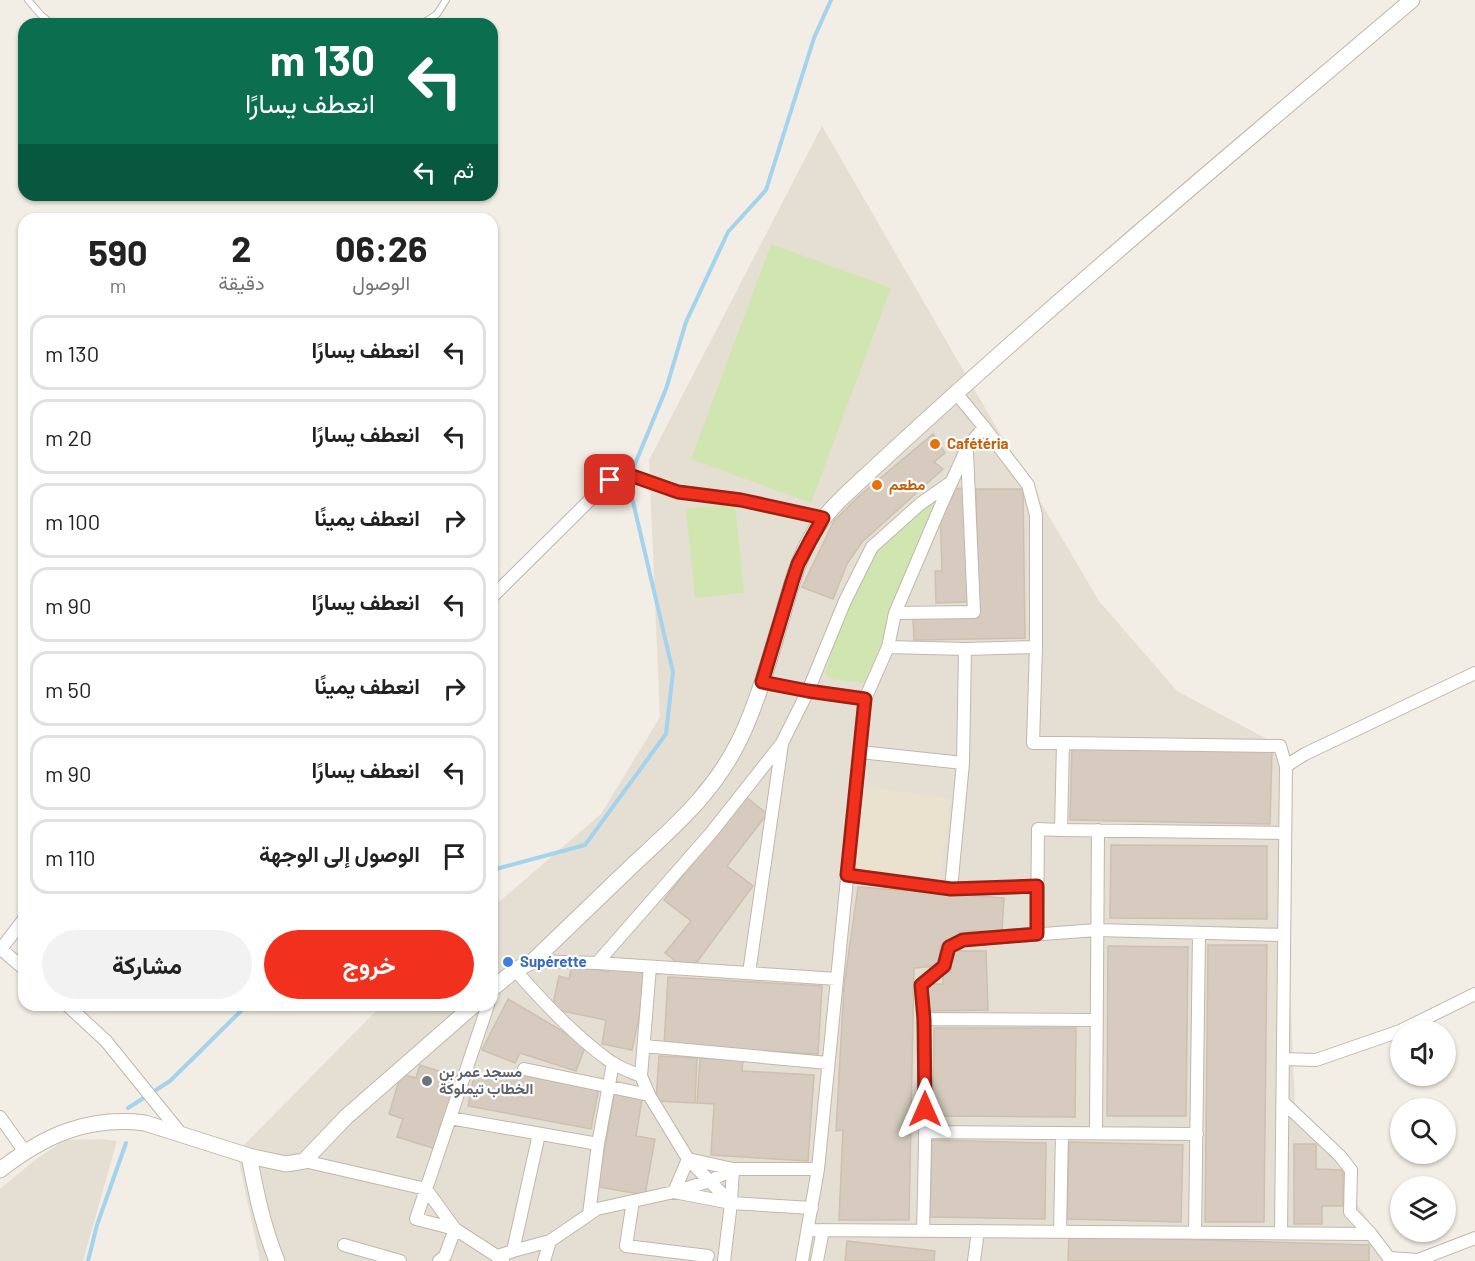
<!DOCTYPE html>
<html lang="ar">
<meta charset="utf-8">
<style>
body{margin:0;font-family:Barlow,Vazirmatn,sans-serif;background:#f2f2f2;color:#222;direction:rtl;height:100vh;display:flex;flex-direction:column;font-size:22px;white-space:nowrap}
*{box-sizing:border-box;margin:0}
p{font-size:20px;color:#767676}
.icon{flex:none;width:33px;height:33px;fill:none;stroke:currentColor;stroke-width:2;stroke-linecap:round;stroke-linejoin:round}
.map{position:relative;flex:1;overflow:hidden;direction:ltr}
.panel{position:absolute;left:18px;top:213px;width:480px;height:798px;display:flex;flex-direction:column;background:#fff;border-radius:18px;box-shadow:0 2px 4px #0004;direction:rtl}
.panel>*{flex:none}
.banner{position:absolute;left:18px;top:18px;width:480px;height:183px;border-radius:18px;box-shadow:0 2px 4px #0004;direction:rtl;background:#0b6e4f;color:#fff;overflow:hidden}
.tools{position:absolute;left:1390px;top:1020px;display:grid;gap:12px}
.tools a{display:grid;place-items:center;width:66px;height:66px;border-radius:50%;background:#fff;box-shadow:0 2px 4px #0004;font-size:30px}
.pin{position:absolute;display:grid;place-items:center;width:51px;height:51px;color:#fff;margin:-26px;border-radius:12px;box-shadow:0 3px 9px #0006}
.me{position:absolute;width:66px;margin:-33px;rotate:0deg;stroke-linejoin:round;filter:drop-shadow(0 0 4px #0008)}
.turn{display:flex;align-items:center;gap:21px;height:126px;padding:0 24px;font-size:27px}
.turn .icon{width:78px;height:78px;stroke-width:2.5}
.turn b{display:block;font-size:42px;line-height:51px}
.then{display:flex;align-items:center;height:57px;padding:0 24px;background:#0003;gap:12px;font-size:22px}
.eta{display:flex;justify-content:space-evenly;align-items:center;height:102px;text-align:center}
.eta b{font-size:36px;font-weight:700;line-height:42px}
.primary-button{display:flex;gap:12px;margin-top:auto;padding:12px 24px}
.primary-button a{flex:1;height:69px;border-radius:36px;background:#f1311d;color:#fff;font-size:24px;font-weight:700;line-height:69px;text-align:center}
.primary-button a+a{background:#f2f2f2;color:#222}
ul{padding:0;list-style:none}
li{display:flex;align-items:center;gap:18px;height:75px;margin:0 12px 9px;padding:0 12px;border:3px solid #e0e0e0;border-radius:18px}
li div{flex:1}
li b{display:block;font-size:22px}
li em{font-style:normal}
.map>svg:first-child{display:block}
.residential{fill:#e5dfd3}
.education{fill:#eae1cf}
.green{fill:#d0e5af}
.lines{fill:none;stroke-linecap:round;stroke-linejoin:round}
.stream{stroke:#a3d3ed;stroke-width:4}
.building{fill:#d6cbbe;stroke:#cdc0ae;stroke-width:1.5}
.service-casing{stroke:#c0b7ab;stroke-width:8}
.minor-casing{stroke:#c0b7ab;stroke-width:14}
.tertiary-casing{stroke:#c0b7ab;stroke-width:17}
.service{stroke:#fff;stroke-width:6}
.minor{stroke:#fff;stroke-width:12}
.tertiary{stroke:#fff;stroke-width:15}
.route-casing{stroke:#9d2013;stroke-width:15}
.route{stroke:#f1311d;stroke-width:10}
.food-dot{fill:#e8710a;stroke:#fff;stroke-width:2}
.shop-dot{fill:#3f7fe0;stroke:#fff;stroke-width:2}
.worship-dot{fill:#6b7280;stroke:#fff;stroke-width:2}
.labels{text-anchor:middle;stroke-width:4.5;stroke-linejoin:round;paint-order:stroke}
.food-label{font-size:15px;font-weight:bold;fill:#c56008;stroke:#fff;text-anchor:start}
.shop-label{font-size:15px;font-weight:bold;fill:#366cbe;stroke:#fff;text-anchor:start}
.worship-label{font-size:15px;font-weight:bold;fill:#5b616d;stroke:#fff;text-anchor:start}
</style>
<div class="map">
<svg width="1475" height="1261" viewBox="0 0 1475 1261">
<rect width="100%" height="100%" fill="#f2ede5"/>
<path class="residential" d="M822 126 981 401 1099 601 1177 691 1280 746 1295 1106 1342 1149 1358 1170 1356 1203 1398 1261H260L237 1152 382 1005H492V908L601 814 660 717 649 460Z
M102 1139 117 1141 83 1261H0V1189L35 1160 65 1140Z"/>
<path class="education" d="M863 787 951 799 939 882 851 869Z"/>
<path class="green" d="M771 244 891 288 811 503 691 459Z
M928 503H931L933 506 895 601 870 678 865 683 831 679 825 674 838 632 872 551Z
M735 504 744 593 695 598 686 509Z"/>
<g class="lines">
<path class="stream" d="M492 870 585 845 666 734 673 672 630 489 635 464 666 389 686 322 728 232 766 190 814 38 831 0
M128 1108 170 1081 247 1005
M88 1261 97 1225 126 1143"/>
</g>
<path class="building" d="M933 434 945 453 934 462 943 469 862 542 847 564 833 599 802 587 834 521 859 496Z
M966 488 969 602 936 603 935 571H942L940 509 950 489Z
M976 489H1023L1025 638 914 640 913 619 979 617Z
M1072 746 1272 750 1270 824 1070 820Z
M745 796 767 814 727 866 753 886 697 962 679 964 665 953 691 921 664 900Z
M1111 845 1267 846V919L1110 918Z
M858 887 1004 898 1002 931H962L940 947 939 966 914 968 909 1220H839L843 1130 836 1131 844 986Z
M1208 945H1267L1264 1222H1205Z
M1108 946 1188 947 1186 1116H1107Z
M951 951H986L988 1010 927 1011V984H943V973L951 972Z
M572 965 608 972 610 966 648 974 632 1050 602 1044 606 1020 552 1009 559 976 569 979Z
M668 977 822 986 818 1054 664 1045Z
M508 999 586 1045 576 1071 520 1053 515 1063 482 1050Z
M934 1028H1076L1075 1117 933 1116Z
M659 1056 697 1058 695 1103 656 1101Z
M700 1058 743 1060 742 1071 814 1075 808 1161 711 1155 714 1104 697 1103Z
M420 1065 458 1077 436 1149 397 1137 403 1119 389 1114 401 1074 416 1078Z
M509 1071 599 1087 591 1129 468 1106 474 1076 506 1082Z
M614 1094 642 1099 636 1136 655 1139 645 1195 598 1187Z
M932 1140 1046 1143 1045 1219 930 1217Z
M1069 1142 1183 1145 1181 1222 1067 1219Z
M1294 1144H1316V1169L1343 1170V1206H1322V1224H1294Z
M1069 1236 1369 1245V1261H1068Z
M847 1241 935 1251 934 1261H845Z"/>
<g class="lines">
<g class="service-casing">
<path id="service" d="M28 0 41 15 52 24
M422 24 437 14 446 0"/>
</g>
<g class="minor-casing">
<path id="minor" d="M984 427 1028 485 1036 515V647
M492 597 610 480 619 475 627 474 679 492 741 500 823 518
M895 613 974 612 967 452
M888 647 965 649 1036 647 1033 743H1063
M762 682 808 691 865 699
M860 752 963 763 951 889
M963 763 965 649
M1286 766 1305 754 1475 673
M1061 830 1285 833
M847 875 951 889 1037 887
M24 919 1 949 24 969
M1037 935 1038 829 1061 830 1063 743 1280 746 1286 766 1281 1233
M533 961 597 963 837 979
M597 963 711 833 782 743 808 691 845 601 872 547 920 504 950 483
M650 967 641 1076 649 1095 688 1159 731 1203 812 1208
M515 970C544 1003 575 1036 611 1062 620 1068 631 1072 641 1076
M749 973 782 744
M67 1005 106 1041 182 1135
M924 1019 1097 1020
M644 1046 828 1063
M1283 1059 1316 1060 1400 1031 1475 994
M524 1069 649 1095
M1283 1102 1340 1156 1351 1170 1350 1212 1371 1234 1389 1258 1418 1260 1475 1238
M0 1117 25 1152
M450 1118 598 1144
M925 1132 1197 1134
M1096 1133 1098 830
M304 1161 426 1189 455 1229 503 1260
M633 1201 626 1246 708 1256
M589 1214 598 1144 613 1063
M808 1230 1371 1234
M923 1231C925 1149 928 1066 921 985L944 966 949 947 963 940 1097 930 1284 935
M1060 1232 1062 1133
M1195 1233 1199 933
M344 1245 400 1261
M513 1251 539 1134
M498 1256 513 1251 550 1241 597 1209 674 1192 710 1181 733 1169H818
M439 1261 445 1256 455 1229 416 1219 488 1005
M544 1261 550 1241
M724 1261 731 1203 733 1169 688 1159 674 1192 731 1203
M802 1261 818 1169 865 699 888 647 895 613 942 503 967 448 984 427 956 393
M817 1261 823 1230
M974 1261 978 1231"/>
</g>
<g class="tertiary-casing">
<path id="tertiary" d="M492 989 515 970 533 961C567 928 601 896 635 863 678 823 714 792 740 739 759 699 770 656 783 614 792 581 802 545 824 518 829 511 836 504 842 498 1026 325 1220 163 1412 0
M249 1156C256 1192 263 1227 277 1261
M0 1170C45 1135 88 1116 145 1123L249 1156 286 1164 304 1161 346 1117 474 1005"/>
</g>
<use href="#service" class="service"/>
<use href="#minor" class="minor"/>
<use href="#tertiary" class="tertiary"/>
</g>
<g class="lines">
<g class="route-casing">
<path id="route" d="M610 480 619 475 627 474 678 492 741 500 823 518 810 541 798 564 792 582 762 682 808 691 865 699 847 875 951 889 1037 886V934L963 940 949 947 944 966 921 985 924 1019 925 1109"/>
</g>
<use href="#route" class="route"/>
</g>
<g class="food-dot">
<circle cx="935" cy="444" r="6"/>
<circle cx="877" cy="485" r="6"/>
</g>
<circle class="shop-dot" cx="508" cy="962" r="6"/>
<circle class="worship-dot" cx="427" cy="1081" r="6"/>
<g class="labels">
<g class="food-label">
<text x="947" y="449">Cafétéria</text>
<text x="889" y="490">مطعم</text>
</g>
<g class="shop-label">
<text x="520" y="967">Supérette</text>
</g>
<g class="worship-label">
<text x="439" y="1077">مسجد عمر بن<tspan x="439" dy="17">الخطاب تيملوكة</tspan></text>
</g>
</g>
</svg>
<div class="tools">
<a><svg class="icon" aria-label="sound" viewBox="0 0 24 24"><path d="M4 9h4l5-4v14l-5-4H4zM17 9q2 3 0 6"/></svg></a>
<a><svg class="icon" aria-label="search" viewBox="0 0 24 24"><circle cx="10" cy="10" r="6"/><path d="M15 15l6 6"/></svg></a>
<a><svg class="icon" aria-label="layers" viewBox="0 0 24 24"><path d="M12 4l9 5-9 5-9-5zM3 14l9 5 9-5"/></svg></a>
</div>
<div class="pin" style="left:610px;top:480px;background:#d93025"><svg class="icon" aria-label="arrive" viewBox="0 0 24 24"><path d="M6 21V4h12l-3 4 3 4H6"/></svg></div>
<svg class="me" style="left:925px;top:1109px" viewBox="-20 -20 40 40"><path d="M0-17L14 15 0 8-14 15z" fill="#f1311d" stroke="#fff" stroke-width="4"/></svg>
<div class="banner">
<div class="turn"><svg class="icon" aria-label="left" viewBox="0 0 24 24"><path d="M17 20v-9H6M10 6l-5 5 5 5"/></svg><div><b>130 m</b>انعطف يسارًا</div></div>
<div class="then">ثم<svg class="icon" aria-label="left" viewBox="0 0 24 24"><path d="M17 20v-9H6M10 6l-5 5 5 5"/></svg></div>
</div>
<section class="panel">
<div class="eta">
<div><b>06:26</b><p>الوصول</p></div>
<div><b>2</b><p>دقيقة</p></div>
<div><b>590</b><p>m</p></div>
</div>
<ul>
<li><svg class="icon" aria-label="left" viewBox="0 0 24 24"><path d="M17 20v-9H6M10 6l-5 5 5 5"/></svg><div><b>انعطف يسارًا</b></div><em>130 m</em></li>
<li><svg class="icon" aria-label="left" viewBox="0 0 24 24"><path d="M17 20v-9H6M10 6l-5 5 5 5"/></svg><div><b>انعطف يسارًا</b></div><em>20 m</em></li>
<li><svg class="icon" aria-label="right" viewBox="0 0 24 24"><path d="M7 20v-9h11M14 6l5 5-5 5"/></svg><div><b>انعطف يمينًا</b></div><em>100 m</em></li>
<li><svg class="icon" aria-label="left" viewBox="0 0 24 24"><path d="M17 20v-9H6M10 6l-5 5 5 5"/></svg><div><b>انعطف يسارًا</b></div><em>90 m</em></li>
<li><svg class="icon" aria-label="right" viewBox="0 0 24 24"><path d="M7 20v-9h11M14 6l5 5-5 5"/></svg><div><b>انعطف يمينًا</b></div><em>50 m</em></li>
<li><svg class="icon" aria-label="left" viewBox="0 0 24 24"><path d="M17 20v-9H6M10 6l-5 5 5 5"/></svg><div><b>انعطف يسارًا</b></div><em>90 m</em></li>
<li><svg class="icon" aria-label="arrive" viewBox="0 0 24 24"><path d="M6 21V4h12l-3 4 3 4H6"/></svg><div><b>الوصول إلى الوجهة</b></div><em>110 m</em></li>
</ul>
<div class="primary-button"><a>خروج</a><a>مشاركة</a></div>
</section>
</div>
